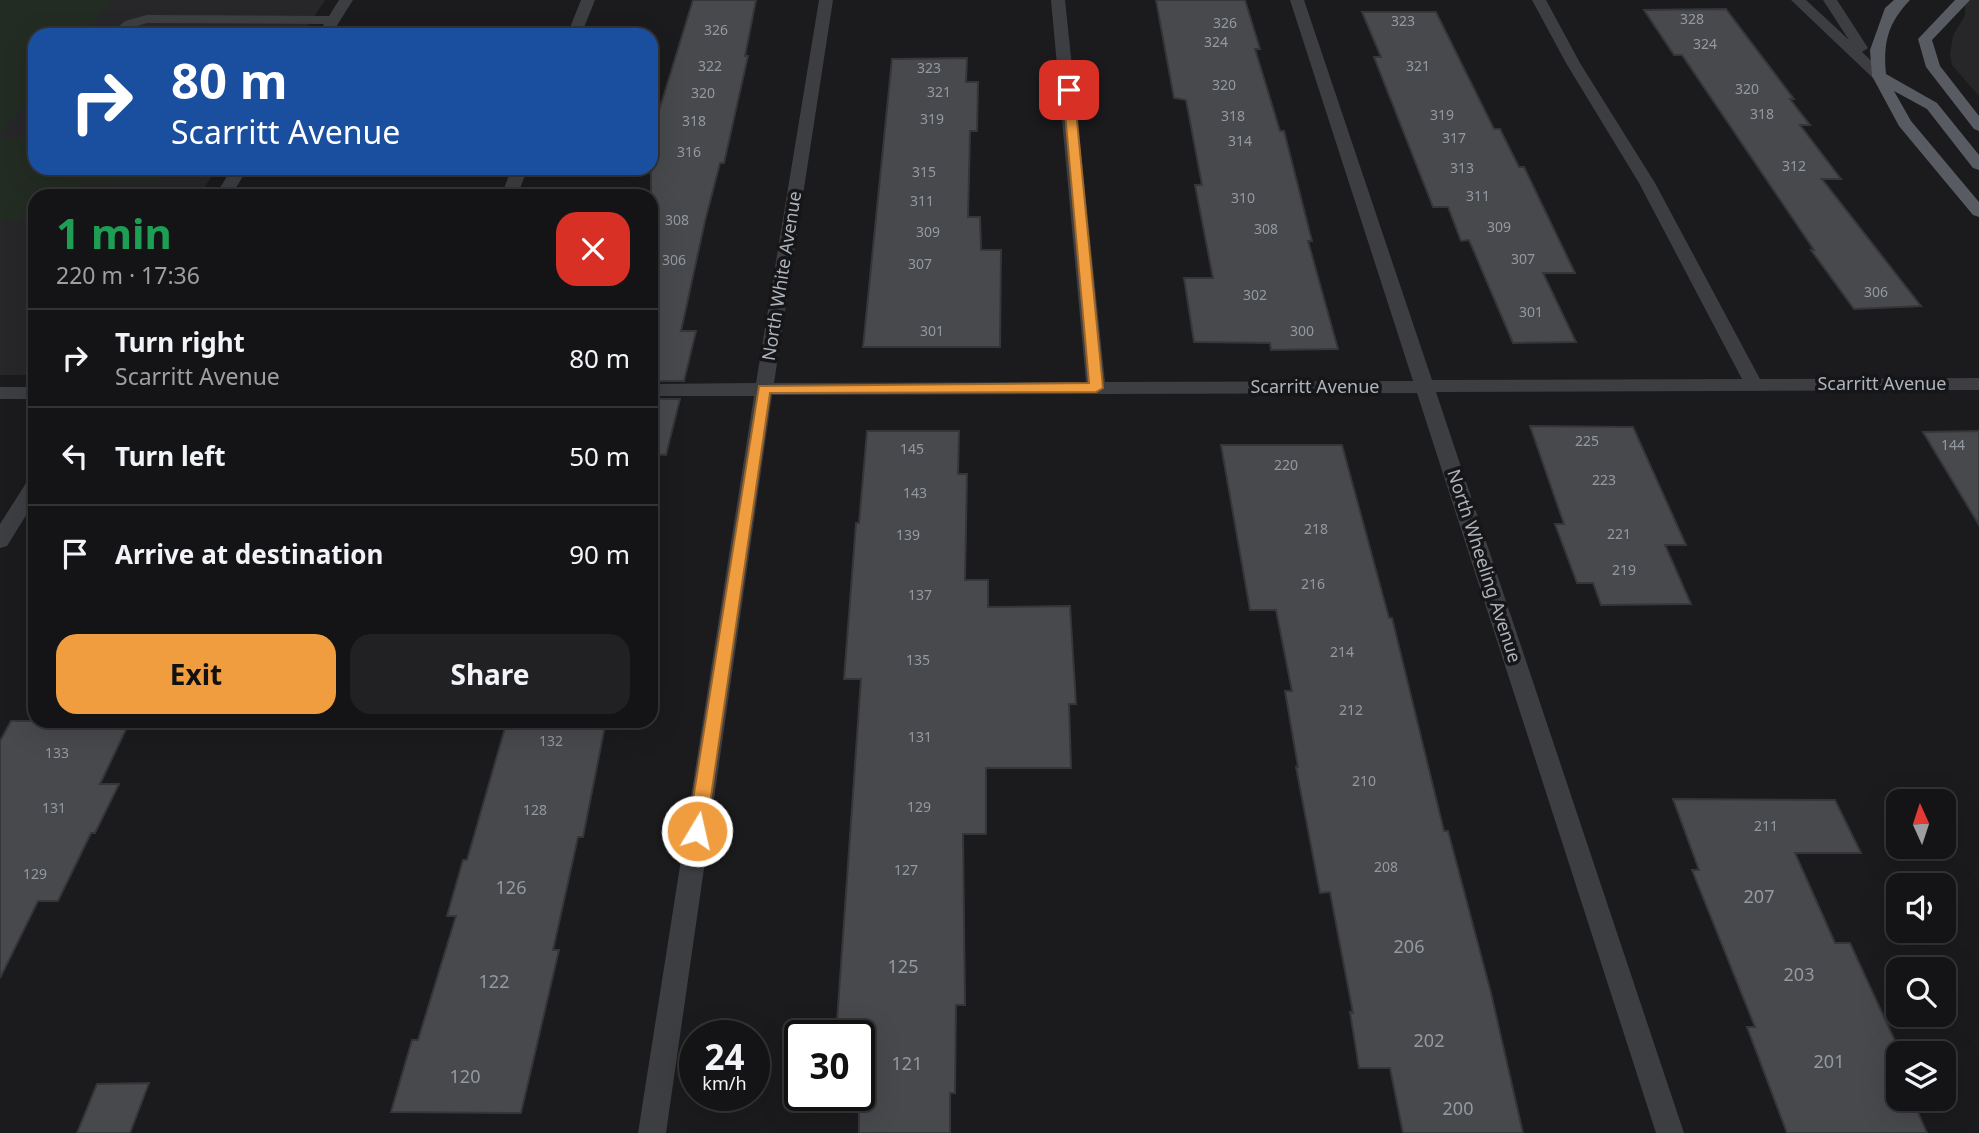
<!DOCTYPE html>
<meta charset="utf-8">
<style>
body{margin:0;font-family:"Noto Sans",sans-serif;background:#212123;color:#f1f3f6;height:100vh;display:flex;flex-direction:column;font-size:26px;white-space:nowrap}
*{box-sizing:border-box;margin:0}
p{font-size:23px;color:#9d9ea1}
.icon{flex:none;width:38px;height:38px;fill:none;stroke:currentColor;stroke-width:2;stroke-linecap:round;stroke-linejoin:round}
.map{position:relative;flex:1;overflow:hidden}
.drawer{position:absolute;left:28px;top:189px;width:630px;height:539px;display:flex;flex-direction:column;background:#141416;border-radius:21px;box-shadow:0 7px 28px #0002,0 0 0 2px #333335}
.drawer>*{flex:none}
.top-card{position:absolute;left:28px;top:28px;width:630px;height:147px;border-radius:21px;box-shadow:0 7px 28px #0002,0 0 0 2px #333335;background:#1a4fa0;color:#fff;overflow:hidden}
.needle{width:46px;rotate:357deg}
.buttons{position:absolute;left:1886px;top:789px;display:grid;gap:14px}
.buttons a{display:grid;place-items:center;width:70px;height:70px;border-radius:14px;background:#141416;box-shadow:0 7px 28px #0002,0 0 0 2px #333335;font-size:35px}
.speed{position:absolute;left:679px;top:1020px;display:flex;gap:14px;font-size:35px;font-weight:700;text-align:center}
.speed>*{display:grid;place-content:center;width:91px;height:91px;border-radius:50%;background:#141416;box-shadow:0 7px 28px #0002,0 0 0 2px #333335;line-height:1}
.speed small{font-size:18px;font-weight:400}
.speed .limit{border:4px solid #111;border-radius:10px;background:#fff;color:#111}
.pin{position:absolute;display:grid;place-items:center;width:60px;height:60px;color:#fff;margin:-30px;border-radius:14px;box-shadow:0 4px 10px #0006}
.me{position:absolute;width:77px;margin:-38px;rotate:9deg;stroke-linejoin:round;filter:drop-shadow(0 0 5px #0008)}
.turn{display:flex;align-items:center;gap:24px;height:147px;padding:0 28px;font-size:32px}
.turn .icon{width:91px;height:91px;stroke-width:2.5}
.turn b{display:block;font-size:49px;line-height:60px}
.round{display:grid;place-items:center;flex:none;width:74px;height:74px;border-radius:21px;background:#212123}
.overview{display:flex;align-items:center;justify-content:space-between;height:119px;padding:0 28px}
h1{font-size:42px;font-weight:700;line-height:52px;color:#1e9e55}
.primary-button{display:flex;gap:14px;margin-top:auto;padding:14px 28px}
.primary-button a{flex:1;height:80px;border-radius:21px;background:#f09d40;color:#111;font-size:28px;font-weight:700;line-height:80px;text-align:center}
.primary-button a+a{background:#212123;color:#f1f3f6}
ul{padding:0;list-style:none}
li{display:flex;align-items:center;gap:21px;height:98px;padding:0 28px;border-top:2px solid #333335}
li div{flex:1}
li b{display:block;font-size:26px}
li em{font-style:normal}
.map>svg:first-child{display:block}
.built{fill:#27272a}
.green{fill:#232c23}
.building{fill:#48494d;stroke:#353639;stroke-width:2}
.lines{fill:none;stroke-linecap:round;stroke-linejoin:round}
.minor{fill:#3c3e42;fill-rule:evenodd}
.major{fill:#585b61;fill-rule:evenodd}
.route{fill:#f09d40;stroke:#9c662a;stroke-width:2}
.labels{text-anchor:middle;stroke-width:7;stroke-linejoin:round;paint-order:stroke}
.number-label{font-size:14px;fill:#9499a0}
.street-label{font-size:18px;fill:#aeb4bc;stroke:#161618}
.near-number-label{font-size:18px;fill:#9499a0}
</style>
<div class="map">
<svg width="1979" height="1133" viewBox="0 0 1979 1133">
<rect width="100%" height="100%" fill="#1b1b1d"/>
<path class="built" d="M0 0H325L302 35H35V168H217L199 196H35V375H0Z
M1969 0H1979V96L1952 65 1950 55 1953 36 1965 15V3Z"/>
<path class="green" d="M0 0H111L82 35H35V91L0 135Z
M0 137H35V168H165L156 182 83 183 73 196H35V220L0 221Z"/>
<path class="building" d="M693 0H756L745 56H748L724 163H720L705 221 681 331H696L684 381H651V137Z
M1156 0H1245L1260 49H1255L1280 131H1284L1312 241H1308L1338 349 1271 350 1270 343 1194 342 1184 278H1213L1195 185H1202L1186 100 1174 98Z
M1726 9 1794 99H1790L1810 125H1800L1841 179H1822L1921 306 1854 309 1811 250H1814L1682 55H1674L1644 10Z
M1362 12H1436L1494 129H1500L1519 167H1524L1575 273H1543L1576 342 1513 343 1469 240 1461 241 1448 207H1433L1374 57H1381Z
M967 58 966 82H978L977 131H970L968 217H980L981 250H1001L1000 347H863L892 59Z
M651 399H680L666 455 651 454Z
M1530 426 1633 427 1686 545H1665L1691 604 1601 605 1593 583H1577L1555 524H1564Z
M867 431H959L958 474H967L965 580H988V607L1070 606 1076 704H1069L1071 768H986V834H963L965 1005H956L955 1093H950V1133H859V1036H836L861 679H844L856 523H859Z
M1979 431V525L1923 432Z
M1221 445H1342L1389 618H1392L1444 831H1448L1491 993 1523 1133H1403L1390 1068H1359L1350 1012 1353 1013 1330 892 1320 893 1296 767H1298L1285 691H1292L1276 610H1250Z
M11 721H130L100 784H119L95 833H91L58 901H38L0 978V741Z
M507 721H606L583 837H578L553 950H559L521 1113 391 1112 412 1040H418L456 916H447L463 860H467Z
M1673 799 1835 800 1861 853H1795L1835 943H1850L1901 1054H1891L1899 1071V1099H1912L1927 1133H1787L1747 1027H1755L1692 870H1699Z
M149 1083 130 1133H77L97 1084Z"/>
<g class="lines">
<path class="minor" d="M339 0H353L331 35H317L324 24 147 23C132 26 125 35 109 35L125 21 147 15 329 16Z
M581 0H595L581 35H567Z
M819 0H833L774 383 1086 382 1051 0H1065L1105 382 1413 381 1290 0H1304L1432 380 1742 379 1639 183 1566 63 1532 0H1546L1580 63 1655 183 1760 379 1979 378V390L1436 392 1684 1133H1656L1417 393 772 395 666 1133H638L754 396H651V384L756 383Z
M1791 0H1806L1849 40 1823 0H1837L1868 48 1862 52 1884 73 1886 76 1884 79H1874Z
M232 168H248L231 196H215Z
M512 168H528L517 196H501Z
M0 387H35V399H0Z
M35 478V501L7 546 0 548V524L28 480Z"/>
<path class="major" d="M1894 0H1910C1888 23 1883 42 1886 74L1937 103 1979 155V170L1973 168 1927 109 1894 91 1911 121 1979 202V217L1973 215 1899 126 1872 76 1870 50 1885 8Z
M1955 0H1970L1932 40 1940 66 1979 116V131L1974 129 1926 67 1918 39Z"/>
</g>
<path class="route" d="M1069 87 1074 90 1103 388 1096 392 770 393 706 831 704 837 697 839 690 837 688 831 759 386 1089 383 1063 90Z"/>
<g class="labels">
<g class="number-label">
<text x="1692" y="24">328</text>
<text x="1403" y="26">323</text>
<text x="1225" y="28">326</text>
<text x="716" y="35">326</text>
<text x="1216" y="47">324</text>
<text x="1705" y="49">324</text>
<text x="710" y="71">322</text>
<text x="1418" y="71">321</text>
<text x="929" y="73">323</text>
<text x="1224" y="90">320</text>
<text x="1747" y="94">320</text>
<text x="939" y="97">321</text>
<text x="703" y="98">320</text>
<text x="1762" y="119">318</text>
<text x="1442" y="120">319</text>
<text x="1233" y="121">318</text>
<text x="932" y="124">319</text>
<text x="694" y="126">318</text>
<text x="1454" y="143">317</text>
<text x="1240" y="146">314</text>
<text x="689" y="157">316</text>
<text x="1794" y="171">312</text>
<text x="1462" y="173">313</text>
<text x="924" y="177">315</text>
<text x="1478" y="201">311</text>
<text x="1243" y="203">310</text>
<text x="922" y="206">311</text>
<text x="677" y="225">308</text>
<text x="1499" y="232">309</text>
<text x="1266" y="234">308</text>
<text x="928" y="237">309</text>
<text x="1523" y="264">307</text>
<text x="674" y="265">306</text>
<text x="920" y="269">307</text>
<text x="1876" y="297">306</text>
<text x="1255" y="300">302</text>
<text x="1531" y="317">301</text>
<text x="932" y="336">301</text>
<text x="1302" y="336">300</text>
<text x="1587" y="446">225</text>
<text x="1953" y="450">144</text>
<text x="912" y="454">145</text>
<text x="1286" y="470">220</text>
<text x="1604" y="485">223</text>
<text x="915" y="498">143</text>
<text x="1316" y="534">218</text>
<text x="1619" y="539">221</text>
<text x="908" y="540">139</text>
<text x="1624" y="575">219</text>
<text x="1313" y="589">216</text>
<text x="920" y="600">137</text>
<text x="1342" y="657">214</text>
<text x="918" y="665">135</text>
<text x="1351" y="715">212</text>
<text x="920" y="742">131</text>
<text x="551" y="746">132</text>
<text x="57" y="758">133</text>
<text x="1364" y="786">210</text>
<text x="919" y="812">129</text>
<text x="54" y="813">131</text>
<text x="535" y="815">128</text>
<text x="1766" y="831">211</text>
<text x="1386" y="872">208</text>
<text x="906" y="875">127</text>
<text x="35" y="879">129</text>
</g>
<g class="street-label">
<text transform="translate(782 276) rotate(-81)" y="6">North White Avenue</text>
<text x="1882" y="390">Scarritt Avenue</text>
<text x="1315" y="393">Scarritt Avenue</text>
<text transform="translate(1484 566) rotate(72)" y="6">North Wheeling Avenue</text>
</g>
<g class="near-number-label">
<text x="511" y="894">126</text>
<text x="1759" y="903">207</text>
<text x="1409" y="953">206</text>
<text x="903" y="973">125</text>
<text x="1799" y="981">203</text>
<text x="494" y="988">122</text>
<text x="1429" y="1047">202</text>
<text x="1829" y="1068">201</text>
<text x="907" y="1070">121</text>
<text x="465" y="1083">120</text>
<text x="1458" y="1115">200</text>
</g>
</g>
</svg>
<div class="buttons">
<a><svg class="needle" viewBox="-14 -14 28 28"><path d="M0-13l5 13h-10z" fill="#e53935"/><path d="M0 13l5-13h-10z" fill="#9d9ea1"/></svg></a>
<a><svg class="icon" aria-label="sound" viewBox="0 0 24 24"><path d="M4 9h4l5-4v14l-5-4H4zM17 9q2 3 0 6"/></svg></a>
<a><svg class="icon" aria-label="search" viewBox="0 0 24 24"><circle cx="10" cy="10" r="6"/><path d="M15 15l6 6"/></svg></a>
<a><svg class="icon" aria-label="layers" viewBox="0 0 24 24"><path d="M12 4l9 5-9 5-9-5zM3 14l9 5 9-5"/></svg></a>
</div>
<div class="speed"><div>24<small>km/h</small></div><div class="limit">30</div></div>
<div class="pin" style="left:1069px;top:90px;background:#d93025"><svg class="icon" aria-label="arrive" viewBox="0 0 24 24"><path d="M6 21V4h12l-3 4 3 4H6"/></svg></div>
<svg class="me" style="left:697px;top:831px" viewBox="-20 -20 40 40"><circle r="17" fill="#f09d40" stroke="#fff" stroke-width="3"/><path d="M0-11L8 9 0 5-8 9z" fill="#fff"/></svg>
<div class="top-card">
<div class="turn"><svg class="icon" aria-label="right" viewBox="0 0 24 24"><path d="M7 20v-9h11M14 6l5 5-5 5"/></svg><div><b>80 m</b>Scarritt Avenue</div></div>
</div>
<section class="drawer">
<div class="overview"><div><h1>1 min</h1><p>220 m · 17:36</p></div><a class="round" style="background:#d93025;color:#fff"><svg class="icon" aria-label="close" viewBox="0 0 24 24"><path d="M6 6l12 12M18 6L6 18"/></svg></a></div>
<ul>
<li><svg class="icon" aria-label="right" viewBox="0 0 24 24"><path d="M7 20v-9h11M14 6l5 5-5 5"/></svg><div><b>Turn right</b><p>Scarritt Avenue</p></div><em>80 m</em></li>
<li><svg class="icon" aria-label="left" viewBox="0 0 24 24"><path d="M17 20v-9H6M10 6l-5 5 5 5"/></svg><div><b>Turn left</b></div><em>50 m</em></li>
<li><svg class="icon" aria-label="arrive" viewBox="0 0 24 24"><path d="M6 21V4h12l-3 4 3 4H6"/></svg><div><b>Arrive at destination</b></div><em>90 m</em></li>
</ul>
<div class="primary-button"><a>Exit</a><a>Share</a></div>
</section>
</div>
